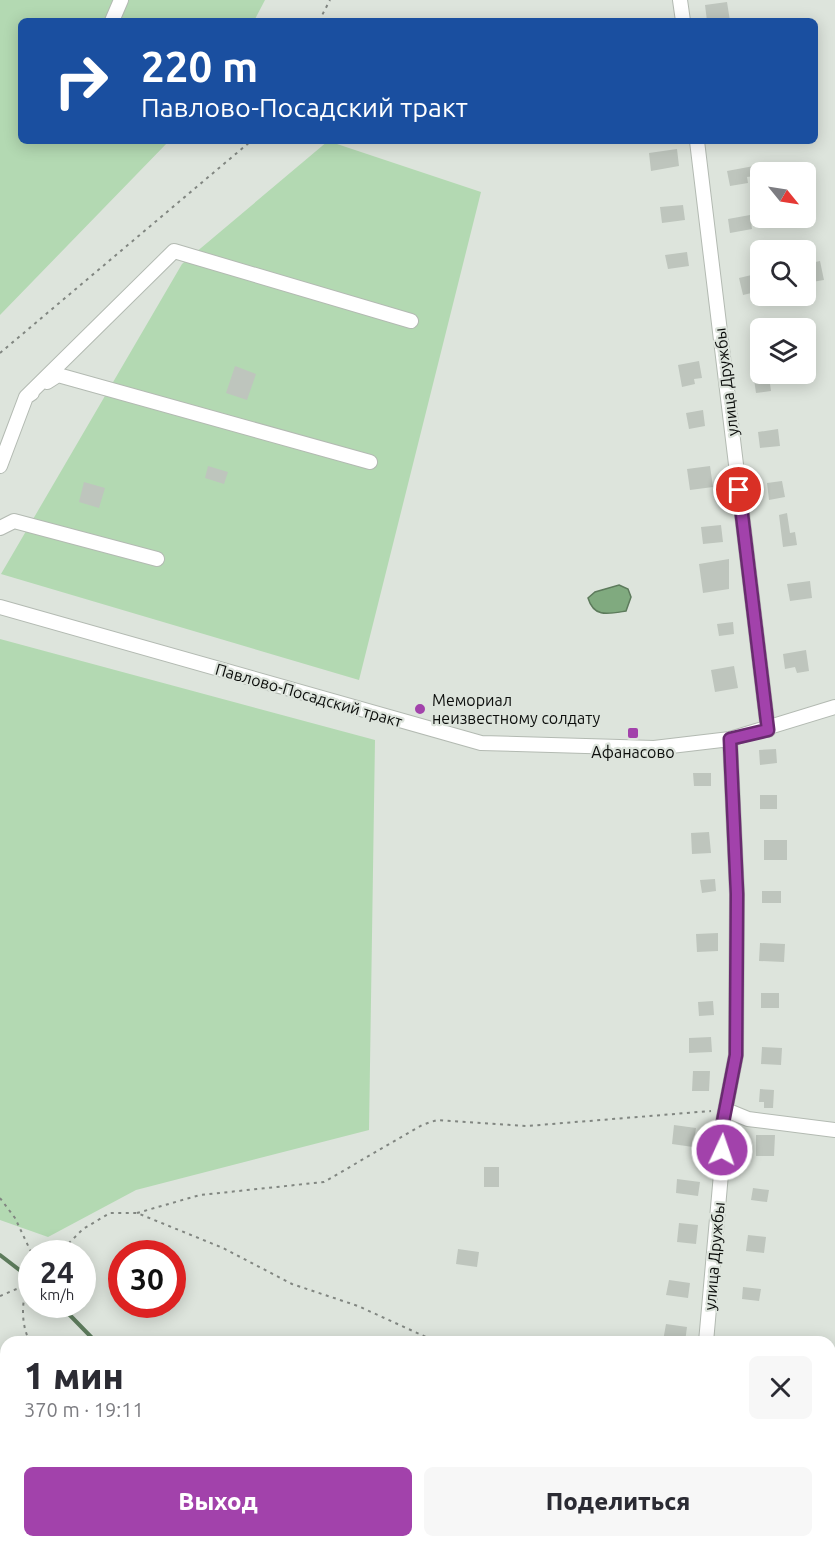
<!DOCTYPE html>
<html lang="ru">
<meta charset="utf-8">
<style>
body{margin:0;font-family:Ubuntu,sans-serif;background:#f7f7f7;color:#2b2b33;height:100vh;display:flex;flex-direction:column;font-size:22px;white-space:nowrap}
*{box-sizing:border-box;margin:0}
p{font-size:20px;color:#7c7c81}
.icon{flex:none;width:33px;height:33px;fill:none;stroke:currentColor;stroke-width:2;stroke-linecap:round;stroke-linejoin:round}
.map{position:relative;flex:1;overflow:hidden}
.details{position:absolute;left:0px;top:1336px;width:836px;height:212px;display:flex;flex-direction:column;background:#fff;border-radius:18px 18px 0 0;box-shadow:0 3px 15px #0003}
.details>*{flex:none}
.banner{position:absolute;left:18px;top:18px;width:800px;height:126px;border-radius:9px;box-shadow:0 3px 15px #0003;background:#1a4fa0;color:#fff;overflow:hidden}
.needle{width:39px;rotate:120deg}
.fabs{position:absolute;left:750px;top:162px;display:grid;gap:12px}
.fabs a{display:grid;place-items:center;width:66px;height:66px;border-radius:9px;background:#fff;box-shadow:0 3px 15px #0003;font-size:30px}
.speed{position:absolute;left:18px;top:1240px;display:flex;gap:12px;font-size:30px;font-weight:700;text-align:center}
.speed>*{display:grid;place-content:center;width:78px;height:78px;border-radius:50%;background:#fff;box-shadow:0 3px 15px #0003;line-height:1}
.speed small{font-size:15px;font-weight:400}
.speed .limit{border:9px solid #d22;background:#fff;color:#111}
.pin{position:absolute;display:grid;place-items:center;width:51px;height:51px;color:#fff;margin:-26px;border:3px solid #fff;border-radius:50%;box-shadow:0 2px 6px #0007}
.me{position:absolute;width:66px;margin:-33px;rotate:3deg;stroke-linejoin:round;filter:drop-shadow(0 0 4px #0008)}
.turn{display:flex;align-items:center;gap:21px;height:126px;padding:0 24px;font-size:27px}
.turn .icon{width:78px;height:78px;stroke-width:2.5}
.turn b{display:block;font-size:42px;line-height:51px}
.round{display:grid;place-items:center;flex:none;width:63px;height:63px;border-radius:9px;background:#f7f7f7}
.overview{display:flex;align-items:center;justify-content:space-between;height:102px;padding:0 24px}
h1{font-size:36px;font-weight:800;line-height:45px}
.primary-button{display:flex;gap:12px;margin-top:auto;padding:12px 24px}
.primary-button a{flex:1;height:69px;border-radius:9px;background:#a242ab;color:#fff;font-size:24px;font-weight:800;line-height:69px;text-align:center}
.primary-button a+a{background:#f7f7f7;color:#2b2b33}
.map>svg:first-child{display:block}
.green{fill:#b3d9b2}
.water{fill:#80aa7f;stroke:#5d7b5c;stroke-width:1.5}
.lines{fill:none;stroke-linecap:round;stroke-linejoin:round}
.stream{stroke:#5d7b5c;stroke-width:4}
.building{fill:#bec5bd}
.minor-casing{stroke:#b3bab2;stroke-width:16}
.path{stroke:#818681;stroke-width:2;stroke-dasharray:3 4.5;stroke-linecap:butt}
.minor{stroke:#fff;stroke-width:14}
.route-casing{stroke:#692b6f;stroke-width:15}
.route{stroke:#a242ab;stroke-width:10}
.poi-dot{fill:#a242ab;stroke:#dde4dc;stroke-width:2}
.labels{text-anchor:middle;stroke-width:4.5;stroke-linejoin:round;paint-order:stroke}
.street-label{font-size:16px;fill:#0c0e0c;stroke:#dde4dc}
.poi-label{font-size:16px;fill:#0c0e0c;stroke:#dde4dc;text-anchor:start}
</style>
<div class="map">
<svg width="835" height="1547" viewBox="0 0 835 1547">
<rect width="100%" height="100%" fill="#dde4dc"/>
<path class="green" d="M0 0H265L254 21H21V141H169L0 315Z
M328 141 481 192 359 680 1 574 182 264Z
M0 639 375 740 369 1130 136 1190 48 1237 0 1220Z"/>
<path class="water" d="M619 585 628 589 631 597 626 611C608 614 594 618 588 598L595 592Z
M0 1392 6 1394V1542H146L148 1547H0Z"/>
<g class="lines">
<path class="stream" d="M0 1255 26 1275
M60 1305 96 1342
M200 1542 201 1547"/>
</g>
<path class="building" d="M727 2 730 21H707L705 5Z
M677 149 679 166 651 171 649 153Z
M754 166 755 176 747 177 748 183 730 186 727 171Z
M683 205 685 220 662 223 660 207Z
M750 215 752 229 730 233 728 219Z
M687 252 689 266 668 269 665 255Z
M820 261 824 280 806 283V264Z
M760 273V291L743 295 739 278Z
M699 361 702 378 694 379 695 384 682 387 678 365Z
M235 366 256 374 247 400 226 393Z
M769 377 771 391 756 393 754 379Z
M703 410 705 426 689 429 686 413Z
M778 429 780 446 760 448 758 432Z
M208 466 228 472 224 484 205 478Z
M710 466 713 487 690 490 687 469Z
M782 481 785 497 769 500 767 483Z
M84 482 105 488 99 508 79 502Z
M787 513 790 533 795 532 797 545 783 547 779 515Z
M721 525 723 542 703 544 701 527Z
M729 559V589L703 593 699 564Z
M810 581 812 598 790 601 787 584Z
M733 622 734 634 719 636 717 624Z
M806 650 809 671 797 673 795 667 785 669 783 654Z
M734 666 738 688 715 692 711 670Z
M776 749 777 763 760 765 759 750Z
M693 773H711V786H694Z
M760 795H777V809H760Z
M709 832 711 853 692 854 691 833Z
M764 840H787V860H764Z
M715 879 716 891 702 893 700 880Z
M762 891H781V903H762Z
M718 933V951L697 952 696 934Z
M760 943 785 944 784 962 759 961Z
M761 993H779V1008H761Z
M713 1001 714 1015 699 1016 698 1002Z
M711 1037 712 1052 689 1053V1038Z
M762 1047 782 1048 781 1065 761 1064Z
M693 1071H710L709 1091H692Z
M760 1089 774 1090 773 1108H764V1102H759Z
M674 1125 696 1128 693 1147 672 1144Z
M756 1135H775L774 1156H756Z
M484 1167H499V1187H484Z
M677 1179 700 1182 698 1196 676 1193Z
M753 1188 769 1190 767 1202 751 1200Z
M679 1223 698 1225 696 1244 677 1242Z
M748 1235 766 1237 764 1253 746 1251Z
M458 1249 479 1252 477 1267 456 1264Z
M669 1280 690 1283 688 1298 666 1295Z
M743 1287 761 1289 759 1301 742 1299Z
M666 1324 687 1327 685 1342 663 1341Z"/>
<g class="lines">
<g class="minor-casing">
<path id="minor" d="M680 0 683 21
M112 21 121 0
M697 141 768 730
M47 382 58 375 370 462
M26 397 174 251 411 321
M0 466 26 397 32 393
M0 528 14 521 157 559
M0 607 481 743 654 748 730 739 835 707
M726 1110 748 1119 835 1130
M706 1342 721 1174 722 1127 736 1055 737 894 730 739
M669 1547 670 1542"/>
</g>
<path class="path" d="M319 21 330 0
M0 353 251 141
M0 1198 15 1218 32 1254
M137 1213 200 1195 324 1182 422 1125 437 1120 527 1126 711 1111
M58 1254 83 1229 110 1213H137L223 1248 292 1284 358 1306 437 1342
M0 1296 26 1285 32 1280
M30 1342C19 1321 22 1294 32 1272
M0 1367 6 1369
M168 1542 171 1547
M424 1547 426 1542"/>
<use href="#minor" class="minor"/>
</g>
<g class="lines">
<g class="route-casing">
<path id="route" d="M722 1150V1127L736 1055 737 894 730 739 768 730 739 490"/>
</g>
<use href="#route" class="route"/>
</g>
<g class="poi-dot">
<circle cx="420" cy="709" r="6"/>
<rect x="627" y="727" width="12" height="12" rx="3"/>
</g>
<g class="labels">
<g class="street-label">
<text transform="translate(726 382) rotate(-97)" y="6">улица Дружбы</text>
<text transform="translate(309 695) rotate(16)" y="6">Павлово-Посадский тракт</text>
<text transform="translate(714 1256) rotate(-85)" y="6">улица Дружбы</text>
</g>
<g class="poi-label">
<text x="432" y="706">Мемориал<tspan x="432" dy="18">неизвестному солдату</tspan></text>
<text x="633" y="758" text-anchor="middle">Афанасово</text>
</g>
</g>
</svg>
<div class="fabs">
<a><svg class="needle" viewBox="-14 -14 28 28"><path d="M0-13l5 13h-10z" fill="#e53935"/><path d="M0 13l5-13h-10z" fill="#7c7c81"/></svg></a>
<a><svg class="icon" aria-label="search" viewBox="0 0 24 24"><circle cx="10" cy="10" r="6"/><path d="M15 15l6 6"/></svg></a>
<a><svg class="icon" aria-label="layers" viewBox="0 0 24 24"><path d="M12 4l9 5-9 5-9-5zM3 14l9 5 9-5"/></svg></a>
</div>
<div class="speed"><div>24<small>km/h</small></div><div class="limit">30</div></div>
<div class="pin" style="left:739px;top:490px;background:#d93025"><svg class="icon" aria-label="arrive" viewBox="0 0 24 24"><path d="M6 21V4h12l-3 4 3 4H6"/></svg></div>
<svg class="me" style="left:722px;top:1150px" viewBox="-20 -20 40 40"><circle r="17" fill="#a242ab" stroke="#fff" stroke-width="3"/><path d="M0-11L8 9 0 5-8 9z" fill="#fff"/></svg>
<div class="banner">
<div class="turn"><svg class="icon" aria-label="right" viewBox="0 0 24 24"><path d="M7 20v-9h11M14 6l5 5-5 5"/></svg><div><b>220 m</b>Павлово-Посадский тракт</div></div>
</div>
<section class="details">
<div class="overview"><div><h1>1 мин</h1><p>370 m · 19:11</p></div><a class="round"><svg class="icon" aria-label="close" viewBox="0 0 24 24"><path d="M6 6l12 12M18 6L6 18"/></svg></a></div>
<div class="primary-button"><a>Выход</a><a>Поделиться</a></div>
</section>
</div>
